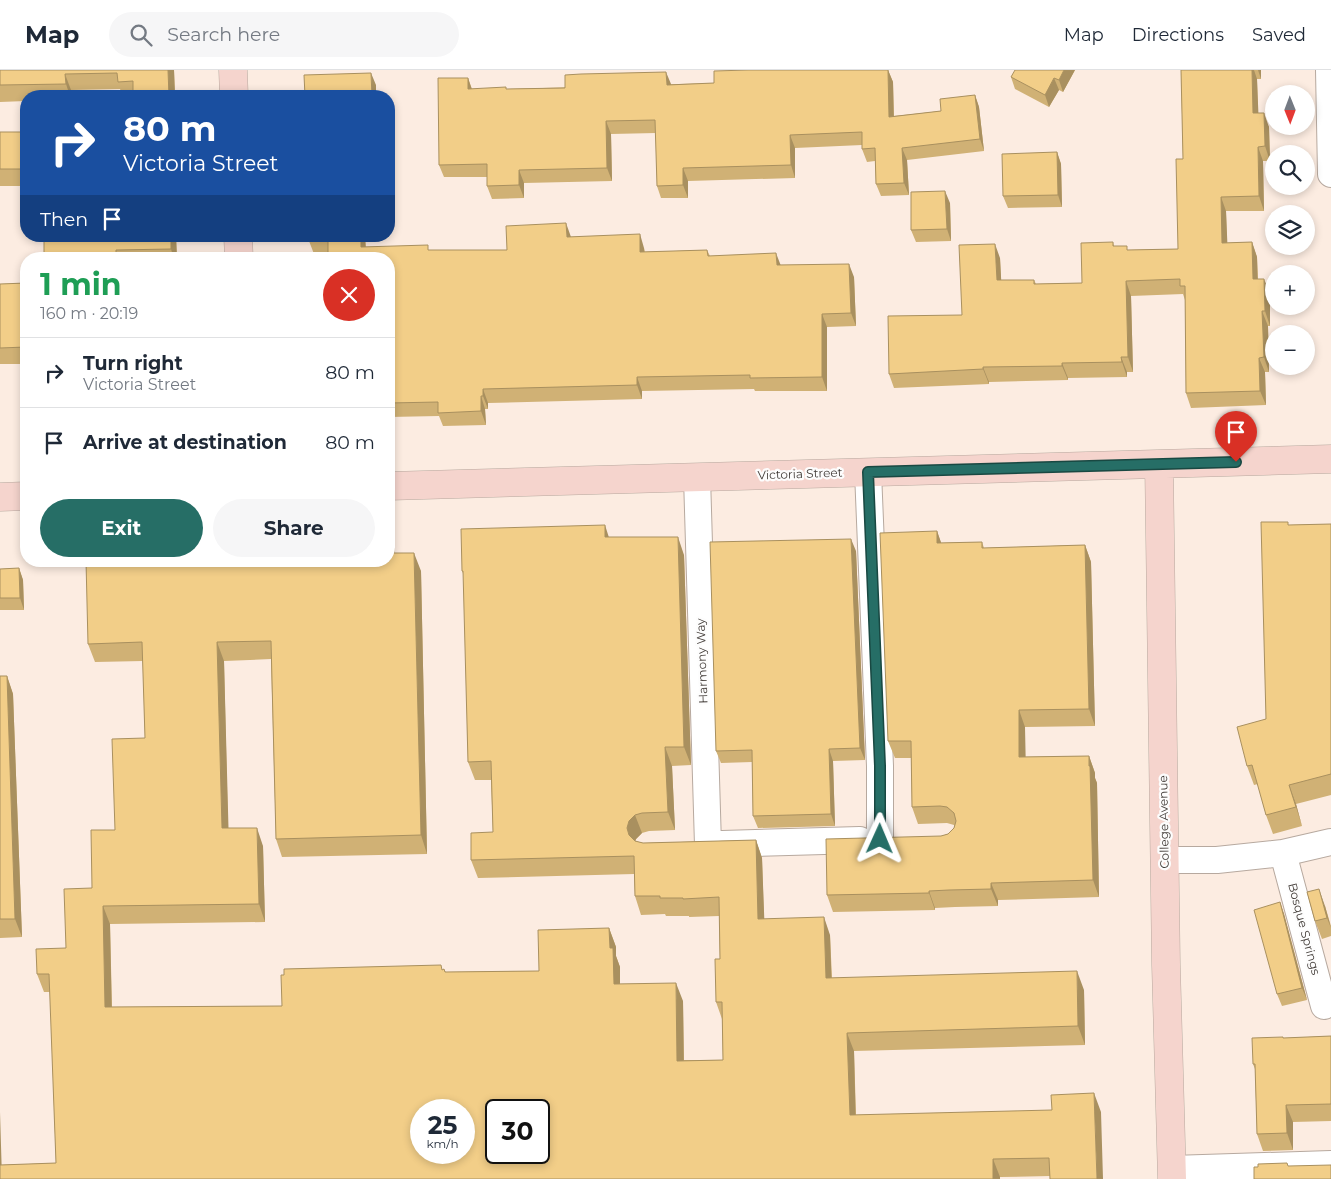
<!DOCTYPE html>
<meta charset="utf-8">
<style>
body{margin:0;font-family:Montserrat,sans-serif;background:#f6f6f7;color:#1f2937;height:100vh;display:flex;flex-direction:column;font-size:19px;white-space:nowrap}
*{box-sizing:border-box;margin:0}
p{font-size:16px;color:#747a83}
.icon{flex:none;width:28px;height:28px;fill:none;stroke:currentColor;stroke-width:2;stroke-linecap:round;stroke-linejoin:round}
.map{position:relative;flex:1;overflow:hidden}
.details{position:absolute;left:20px;top:182px;width:375px;height:315px;display:flex;flex-direction:column;background:#fff;border-radius:20px;box-shadow:0 2px 8px #0003}
.details>*{flex:none}
.banner{position:absolute;left:20px;top:20px;width:375px;height:152px;border-radius:20px;box-shadow:0 2px 8px #0003;background:#1a4fa0;color:#fff;overflow:hidden}
.needle{width:32px;rotate:179deg}
.controls{position:absolute;left:1265px;top:15px;display:grid;gap:10px}
.controls a{display:grid;place-items:center;width:50px;height:50px;border-radius:50%;background:#fff;box-shadow:0 2px 8px #0003;font-size:25px}
.speed{position:absolute;left:410px;top:1029px;display:flex;gap:10px;font-size:25px;font-weight:700;text-align:center}
.speed>*{display:grid;place-content:center;width:65px;height:65px;border-radius:50%;background:#fff;box-shadow:0 2px 8px #0003;line-height:1}
.speed small{font-size:12px;font-weight:400}
.speed .limit{border:2px solid #111;border-radius:8px;background:#fff;color:#111}
.pin{position:absolute;display:grid;place-items:center;width:42px;height:42px;color:#fff;margin:-51px -21px;border-radius:50% 50% 50% 0;rotate:-45deg;box-shadow:0 0 5px #0007}
.pin .icon{rotate:45deg}
.me{position:absolute;width:55px;margin:-28px;rotate:1deg;stroke-linejoin:round;filter:drop-shadow(0 0 4px #0008)}
.turn{display:flex;align-items:center;gap:18px;height:105px;padding:0 20px;font-size:22px}
.turn .icon{width:65px;height:65px;stroke-width:2.5}
.turn b{display:block;font-size:35px;line-height:42px}
.then{display:flex;align-items:center;height:48px;padding:0 20px;background:#0003;gap:10px;font-size:19px}
.round{display:grid;place-items:center;flex:none;width:52px;height:52px;border-radius:26px;background:#f6f6f7}
.summary{display:flex;align-items:center;justify-content:space-between;height:85px;padding:0 20px}
h1{font-size:30px;font-weight:700;line-height:38px;color:#1e9e55}
.button{display:flex;gap:10px;margin-top:auto;padding:10px 20px}
.button a{flex:1;height:58px;border-radius:30px;background:#266e66;color:#fff;font-size:20px;font-weight:700;line-height:58px;text-align:center}
.button a+a{background:#f6f6f7;color:#1f2937}
ul{padding:0;list-style:none}
li{display:flex;align-items:center;gap:15px;height:70px;padding:0 20px;border-top:1px solid #e0e1e3}
li div{flex:1}
li b{display:block;font-size:19px}
li em{font-style:normal}
header{display:flex;align-items:center;gap:30px;box-sizing:border-box;height:70px;padding:0 25px;background:#fff;border-bottom:1px solid #e0e1e3}
header strong{font-size:24px}
nav{display:flex;gap:28px;margin-inline-start:auto;font-size:18px}
.search{width:350px;height:45px;background:#f6f6f7;display:flex;align-items:center;gap:12px;box-sizing:border-box;padding:0 18px;border-radius:28px;color:#747a83;font-size:19px}
.map>svg:first-child{display:block}
.lines{fill:none;stroke-linecap:round;stroke-linejoin:round}
.street-casing{stroke:#b7a99f;stroke-width:28}
.secondary-casing{stroke:#b7a99f;stroke-width:29}
.street{stroke:#fff;stroke-width:26}
.secondary{stroke:#f5d4cd;stroke-width:28}
.wall{fill:#d0b175}
.shaded-wall{fill:#a9905f}
.building{fill:#f2ce88;stroke:#a9905f;fill-rule:evenodd}
.route-casing{stroke:#194842;stroke-width:12}
.route{stroke:#266e66;stroke-width:9}
.labels{text-anchor:middle;stroke-width:4.5;stroke-linejoin:round;paint-order:stroke}
.street-label{font-size:12px;fill:#413b37;stroke:#fdfdfd}
</style>
<header>
<strong>Map</strong>
<div class="search"><svg class="icon" aria-label="search" viewBox="0 0 24 24"><circle cx="10" cy="10" r="6"/><path d="M15 15l6 6"/></svg>Search here</div>
<nav><a>Map</a><a>Directions</a><a>Saved</a></nav>
</header>
<div class="map">
<svg width="1331" height="1109" viewBox="0 0 1331 1109">
<rect width="100%" height="100%" fill="#fcece1"/>
<g class="lines">
<g class="street-casing">
<path id="street" d="M1329 0 1331 104
M868 402 880 696V769
M697 407 708 775
M722 774 860 770
M1283 783 1324 936
M1164 790H1217L1283 783 1331 772
M1172 1099 1331 1094"/>
</g>
<g class="secondary-casing">
<path id="secondary" d="M233 0 234 26
M238 166 239 189
M1159 394 1166 895 1172 1109
M389 416 1331 389
M0 427 26 426"/>
</g>
<use href="#street" class="street"/>
<use href="#secondary" class="secondary"/>
</g>
<path class="wall" d="M0 0H174L175 26H123L120 19 71 20V26H26V31L0 32Z
M888 0 893 12 894 46 941 41 975 25 979 37 984 81 907 90 909 125 881 126 876 114 875 91 867 92 862 79V75L795 78V108L688 111V128H661L657 116 656 63 611 64 612 111 524 113V128L492 129 487 116V107H444L439 95 468 8 472 19H507L714 13Z
M1075 0 1063 22 1059 20 1049 37 1015 19 1011 7Z
M1181 0H1261V9H1257L1258 43 1269 57 1270 91H1263L1264 141H1226L1227 173 1252 172 1257 187 1258 209 1270 223V256H1268L1269 302H1265L1266 335 1191 338 1186 323 1185 230 1183 224 1131 226 1133 302H1127V307L1068 308V310L989 312V314L894 318 889 304 962 245 1000 188 1001 210H1034L1036 214 1082 213 1113 172 1114 176 1128 180 1178 179 1183 89Z
M0 62H26V116H0Z
M1057 82 1061 94 1062 137 1008 138 1003 126Z
M950 133 951 171 916 172 911 160Z
M176 166 177 189H44Z
M365 166 366 177 430 180H507L571 167 644 178 645 182 707 180 710 186 781 195 854 207 856 256 827 257V321H755L754 319 642 321V329L488 333V339H485L486 355 443 356 439 346 389 347V189L328 184H314L309 171Z
M26 213V294H0V214Z
M1331 454V725L1296 734 1302 756 1273 764 1266 745 1258 714 1254 715 1247 696 1266 649 1289 455Z
M937 461 941 473 982 472 984 478 1085 475 1091 492 1095 656 1025 657V687L1089 686 1095 703V708L1097 713 1099 827 998 830V836L955 837 935 838V840L833 842 827 825 941 766 948 764 954 758V755L947 753 918 754 912 737 911 688H895L888 671Z
M609 467 684 485 691 695 672 696 675 760 649 761 642 763 636 769 635 771 643 773 756 770 762 788 764 849 830 865 832 908 1084 920 1085 975 854 981 856 1045 1101 1042 1050 1106 1000 1107V1109H0L1 1095 56 1093 50 922H44L37 904 66 878 92 818 115 760 145 668 143 591 95 592 88 574 396 483 421 501 427 784 282 787 276 769 271 589 224 591 228 758 263 776 265 852 110 854 112 937 282 936 443 900 446 902 539 901 609 858 616 877V886L620 897V914L683 931 684 990H723L722 949 716 932 720 889 719 846 689 847V846H666L665 844 641 845 635 826 634 804 478 808 471 790 493 762 491 710H475L468 692 464 506 462 501Z
M856 481 865 690 833 691 835 756 758 758 753 746 752 692 721 693 716 681Z
M19 498 23 510 24 540H0V499Z
M0 606H7L13 624 22 867 0 868Z
M1280 832 1284 844 1307 930 1282 936 1277 924Z
M1325 836 1331 856V866L1322 869 1315 851Z
M1331 966V1051L1293 1052V1080L1263 1081 1257 1064 1255 999 1253 994 1284 968Z"/>
<path class="shaded-wall" d="M168 0H174L175 26H169Z
M888 0 893 12 894 60 889 47Z
M1064 0H1075L1063 22 1059 10Z
M1252 0H1254L1257 9 1259 58 1253 43Z
M1258 0H1261V9Z
M666 2 671 14V28L667 15Z
M371 3 376 15V26H372Z
M65 4 71 20V26H70L66 14Z
M468 8 472 20 468 19Z
M1054 8 1059 20 1049 37 1045 25Z
M975 25 979 37 984 81 980 69Z
M1264 43 1269 57 1270 91 1265 76Z
M606 51 611 64 612 111 607 98Z
M790 65 795 78V108L791 95Z
M1258 77 1263 91 1264 141 1259 126Z
M902 78 907 90 909 125 904 113Z
M1057 82 1061 94 1062 137 1058 125Z
M683 98 688 111V128L683 115Z
M519 100 524 113V128L519 115Z
M945 121 950 133 951 171 947 159Z
M1221 127 1226 141 1228 188 1222 173Z
M566 153 571 167H567Z
M640 164 644 178 645 196 640 182Z
M171 166H176L177 189H174L171 179Z
M361 166H365L366 189 361 177Z
M1252 172 1257 187 1258 224 1253 209Z
M995 174 1000 188 1002 225 997 210Z
M776 183 781 196 777 195Z
M849 194 854 207 856 256 851 243Z
M1264 209 1270 223V256L1265 241Z
M1126 211 1131 226 1133 302 1128 287Z
M1262 241 1268 256 1269 302 1264 287Z
M822 244 827 257V321L822 307Z
M1121 287 1127 302V307L1122 292Z
M1259 288 1265 302 1266 335 1260 321Z
M1062 293 1068 308V310L1062 296Z
M983 297 989 312V314L983 299Z
M637 307 642 321V329L637 315Z
M483 319 488 333V339L483 326Z
M481 326 485 339 486 355 481 341Z
M605 455 611 474 605 467Z
M937 461 943 478 937 473Z
M678 467 684 485 691 695 684 677Z
M851 469 856 481 865 690 860 678Z
M1085 475 1091 492 1095 656 1089 639Z
M414 483 421 501 427 784 421 765Z
M19 498 23 510 24 540 20 528Z
M217 572 224 591 229 777 222 758Z
M7 606 13 624 22 867 15 849Z
M1019 640 1025 657 1026 704 1019 687Z
M665 677 672 696 675 760 668 742Z
M829 679 833 691 835 756 831 744Z
M1089 686 1095 703V708L1097 713 1099 827 1093 810Z
M1289 715 1296 734 1302 756 1296 737Z
M635 745 642 763 636 769 634 776 629 765 627 758 629 751Z
M257 758 263 776 265 852 259 834Z
M756 770 762 788 765 868 758 849Z
M991 813 998 830V836L991 819Z
M1319 819 1325 836 1331 858 1327 848Z
M929 821 935 838V840L929 823Z
M1280 832 1284 844 1307 930 1302 918Z
M103 836 110 854 112 955 105 937Z
M824 847 830 865 832 926 826 908Z
M609 858 616 877V886L620 897V932L614 914 610 878Z
M1077 901 1084 920 1085 975 1078 956Z
M676 913 683 931 684 1009 677 991Z
M847 963 854 981 856 1063 850 1045Z
M1094 1023 1101 1042 1103 1109H1097Z
M1286 1035 1293 1052V1080L1287 1063Z
M0 1042 2 1109H0Z
M993 1089 1000 1107V1109H993Z"/>
<path class="building" d="M0 0H168L169 26H133V11L118 12 117 3 65 4 66 14 0 15Z
M748 0H888L889 47 941 41 940 29 975 25 980 69 902 78 904 113 876 114 875 78 862 79V62L790 65 791 95 683 98V115L657 116 655 50 606 51 607 98 519 100V115L487 116V94L439 95 438 8H468V19L506 17V19L565 18V5L581 4 666 2 667 15 714 13V1Z
M1015 0H1064L1059 10 1054 8 1045 25 1011 7Z
M1181 0H1252L1253 43H1264L1265 76 1258 77 1259 126 1221 127 1222 173 1252 172 1253 209H1264L1265 241H1262L1264 287 1259 288 1260 321 1186 323 1185 216H1180V209L1126 211 1128 287H1121L1122 292 1062 293V296L983 297V299L889 304 888 246 962 245 959 175 995 174 997 210H1034V214L1082 213 1081 173 1113 172V176H1127V180L1178 179 1176 89H1183Z
M371 3 372 26H305L304 5Z
M0 62H26V99H0Z
M1057 82 1058 125 1003 126 1002 84Z
M945 121 947 159 911 160V122Z
M566 153 567 167 640 164V182L707 180 708 186 776 183 777 195 849 194 851 243 822 244V307L750 308V305L637 307V315L483 319V326H481V341L438 343V332L389 333V189H328V171H309V166H361V177L428 175V180H507L506 156Z
M44 166H171V179L116 180V183H110L111 189H44Z
M26 213V277L0 278V214Z
M1261 452H1288V455L1331 454V704L1289 715 1296 737 1266 745 1252 695 1247 696 1237 657 1266 649Z
M605 455V467H678L684 677H665L668 742 642 743 635 745 629 751 627 758 629 765 635 771 643 773 756 770 758 849 824 847 826 908 1077 901 1078 956 847 963 850 1045 1052 1040 1051 1025 1094 1023 1097 1109H1050L1049 1088 993 1089V1109H0V1095L56 1093 49 904H37L36 879 66 878 64 819 92 818 91 760H115L112 669 145 668 142 572 88 574 86 491H389V478H394V483H414L421 765 276 769 271 571 217 572 222 758H257L259 834 103 836 105 937 282 936 281 905H284V899L441 895 442 900 444 899 445 902 539 901 538 860 609 858 610 878H613L614 914 676 913 677 991 723 990 722 932H716L715 889H720L719 827 683 829V828H660V826H635L634 786 471 790V763L493 762 491 691 468 692 463 501H462L461 459ZM421 1040H464V1082H421ZM496 1040H539V1082H496Z
M937 461V473L982 472V478L1085 475 1089 639 1019 640V687L1089 686V696H1090L1093 810 991 813V819L949 820 929 821V823L827 825 826 769 941 766 948 764 954 758 956 751 954 743 947 737 940 736 912 737 911 671H888L880 463Z
M851 469 860 678 829 679 831 744 753 746 752 680 716 681 710 472Z
M19 498 20 528H0V499Z
M0 606H7L15 849H0Z
M1319 819 1327 848 1315 851 1307 822Z
M1280 832 1302 918 1277 924 1254 840Z
M1331 966V1034L1286 1035 1287 1063 1257 1064 1255 994H1253L1252 968 1283 967V968Z
M1287 1093 1288 1096 1331 1095V1109H1254V1097H1258V1094Z"/>
<g class="lines">
<g class="route-casing">
<path id="route" d="M880 769V696L868 402 1236 392"/>
</g>
<use href="#route" class="route"/>
</g>
<g class="labels">
<g class="street-label">
<text transform="translate(800 404) rotate(-2)" y="4">Victoria Street</text>
<text transform="translate(702 591) rotate(-92)" y="4">Harmony Way</text>
<text transform="translate(1164 752) rotate(-91)" y="4">College Avenue</text>
<text transform="translate(1304 859) rotate(75)" y="4">Bosque Springs</text>
</g>
</g>
</svg>
<div class="controls">
<a><svg class="needle" viewBox="-14 -14 28 28"><path d="M0-13l5 13h-10z" fill="#e53935"/><path d="M0 13l5-13h-10z" fill="#747a83"/></svg></a>
<a><svg class="icon" aria-label="search" viewBox="0 0 24 24"><circle cx="10" cy="10" r="6"/><path d="M15 15l6 6"/></svg></a>
<a><svg class="icon" aria-label="layers" viewBox="0 0 24 24"><path d="M12 4l9 5-9 5-9-5zM3 14l9 5 9-5"/></svg></a>
<a>+</a>
<a>−</a>
</div>
<div class="speed"><div>25<small>km/h</small></div><div class="limit">30</div></div>
<div class="pin" style="left:1236px;top:392px;background:#d93025"><svg class="icon" aria-label="arrive" viewBox="0 0 24 24"><path d="M6 21V4h12l-3 4 3 4H6"/></svg></div>
<svg class="me" style="left:880px;top:769px" viewBox="-20 -20 40 40"><path d="M0-17L14 15 0 8-14 15z" fill="#266e66" stroke="#fff" stroke-width="4"/></svg>
<div class="banner">
<div class="turn"><svg class="icon" aria-label="right" viewBox="0 0 24 24"><path d="M7 20v-9h11M14 6l5 5-5 5"/></svg><div><b>80 m</b>Victoria Street</div></div>
<div class="then">Then<svg class="icon" aria-label="arrive" viewBox="0 0 24 24"><path d="M6 21V4h12l-3 4 3 4H6"/></svg></div>
</div>
<section class="details">
<div class="summary"><div><h1>1 min</h1><p>160 m · 20:19</p></div><a class="round" style="background:#d93025;color:#fff"><svg class="icon" aria-label="close" viewBox="0 0 24 24"><path d="M6 6l12 12M18 6L6 18"/></svg></a></div>
<ul>
<li><svg class="icon" aria-label="right" viewBox="0 0 24 24"><path d="M7 20v-9h11M14 6l5 5-5 5"/></svg><div><b>Turn right</b><p>Victoria Street</p></div><em>80 m</em></li>
<li><svg class="icon" aria-label="arrive" viewBox="0 0 24 24"><path d="M6 21V4h12l-3 4 3 4H6"/></svg><div><b>Arrive at destination</b></div><em>80 m</em></li>
</ul>
<div class="button"><a>Exit</a><a>Share</a></div>
</section>
</div>
